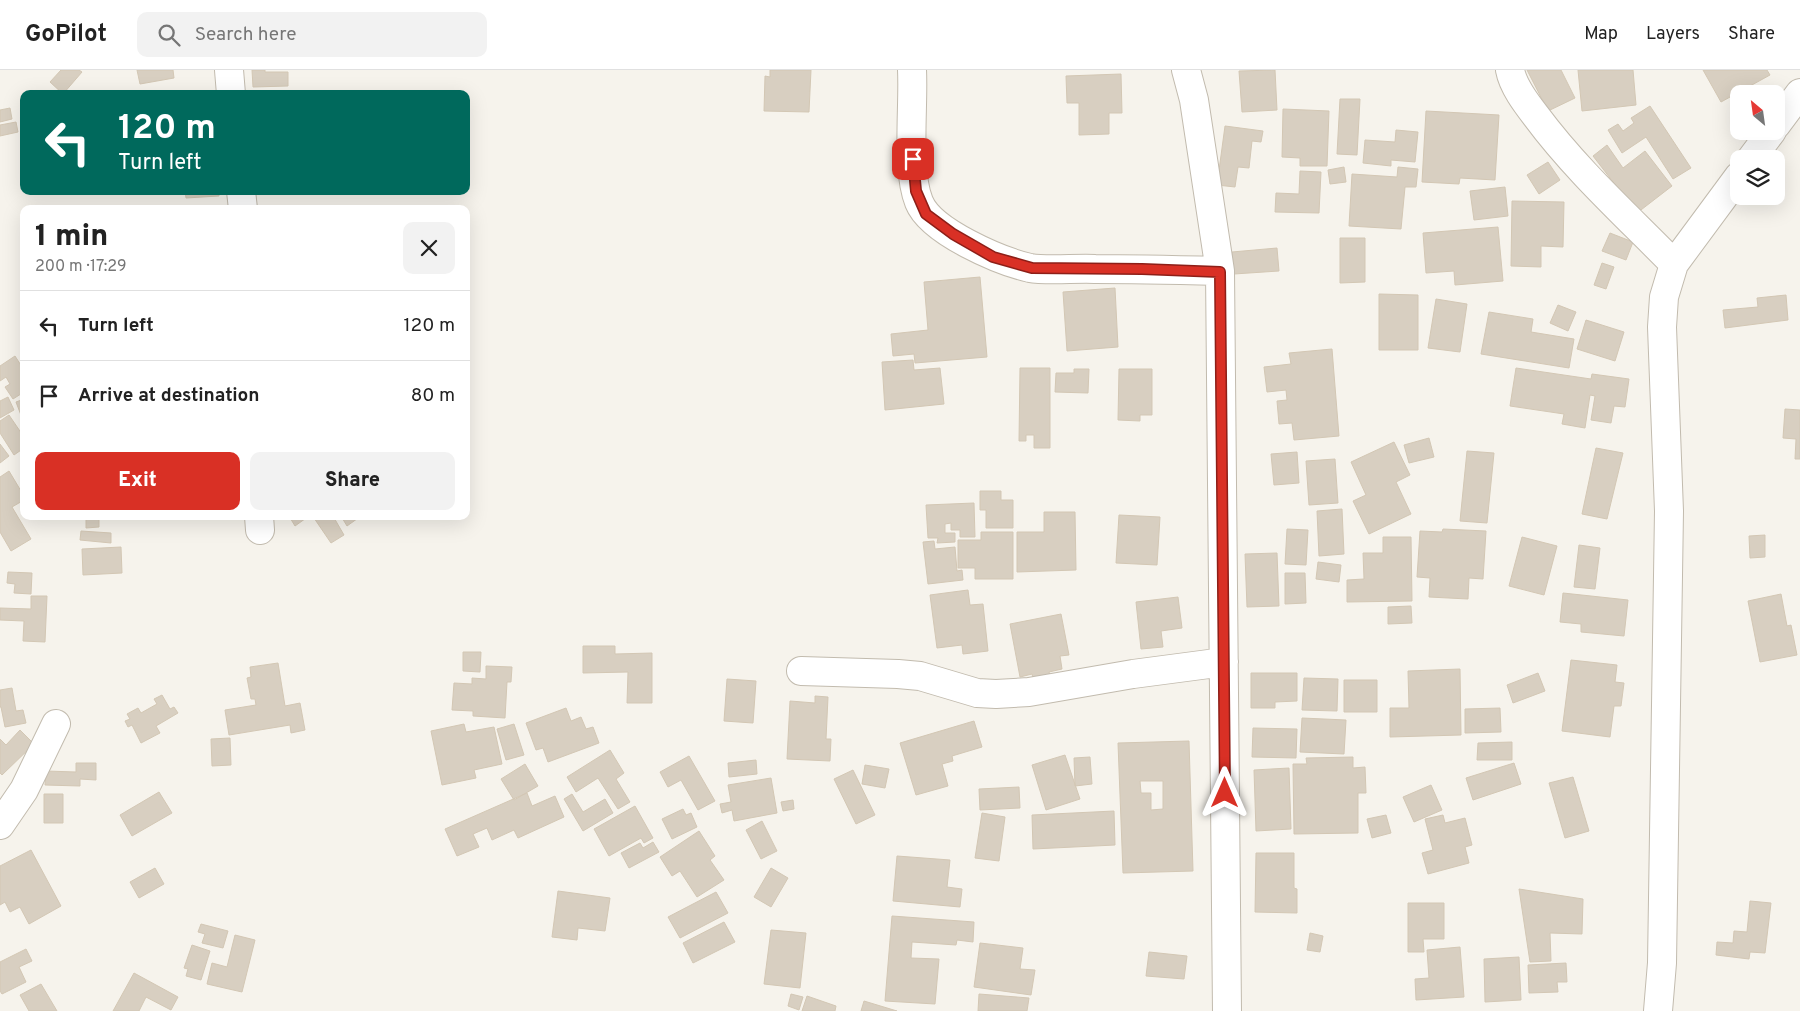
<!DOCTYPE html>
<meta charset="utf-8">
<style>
body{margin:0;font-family:Overpass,sans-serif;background:#f2f2f2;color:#222;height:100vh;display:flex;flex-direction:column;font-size:19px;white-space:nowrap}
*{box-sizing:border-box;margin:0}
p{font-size:16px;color:#767676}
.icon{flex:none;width:28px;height:28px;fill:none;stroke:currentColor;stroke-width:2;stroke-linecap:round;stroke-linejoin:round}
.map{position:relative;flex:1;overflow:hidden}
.drawer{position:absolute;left:20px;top:135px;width:450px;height:315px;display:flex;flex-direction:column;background:#fff;border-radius:10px;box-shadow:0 5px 20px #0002}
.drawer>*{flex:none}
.banner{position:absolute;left:20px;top:20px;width:450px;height:105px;border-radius:10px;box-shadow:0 5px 20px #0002;background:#00695c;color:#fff;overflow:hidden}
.needle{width:32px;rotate:331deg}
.buttons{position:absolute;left:1730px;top:15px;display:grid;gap:10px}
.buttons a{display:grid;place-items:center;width:55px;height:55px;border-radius:10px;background:#fff;box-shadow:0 5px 20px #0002;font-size:25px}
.pin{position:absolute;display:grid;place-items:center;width:42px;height:42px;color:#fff;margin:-21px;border-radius:10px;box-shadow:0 2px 8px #0006}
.me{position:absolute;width:55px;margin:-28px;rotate:0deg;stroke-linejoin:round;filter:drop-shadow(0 0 4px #0008)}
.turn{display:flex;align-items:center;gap:18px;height:105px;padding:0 15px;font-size:22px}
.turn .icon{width:65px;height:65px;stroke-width:2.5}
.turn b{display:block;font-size:35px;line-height:42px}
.round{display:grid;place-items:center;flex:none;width:52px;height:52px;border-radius:10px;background:#f2f2f2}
.overview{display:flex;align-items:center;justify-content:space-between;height:85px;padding:0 15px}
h1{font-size:30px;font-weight:800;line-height:38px}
.cta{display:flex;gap:10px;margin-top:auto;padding:10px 15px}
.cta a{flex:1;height:58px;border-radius:10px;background:#d93025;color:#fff;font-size:20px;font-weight:800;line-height:58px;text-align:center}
.cta a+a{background:#f2f2f2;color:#222}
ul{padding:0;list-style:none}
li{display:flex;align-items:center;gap:15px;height:70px;padding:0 15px;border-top:1px solid #e0e0e0}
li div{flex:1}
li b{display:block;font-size:19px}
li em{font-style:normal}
header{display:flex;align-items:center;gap:30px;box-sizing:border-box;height:70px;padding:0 25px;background:#fff;border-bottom:1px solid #e0e0e0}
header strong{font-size:24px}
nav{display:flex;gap:28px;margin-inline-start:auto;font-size:18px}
.search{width:350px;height:45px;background:#f2f2f2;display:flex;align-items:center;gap:12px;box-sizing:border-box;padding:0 18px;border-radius:10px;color:#767676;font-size:19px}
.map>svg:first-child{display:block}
.building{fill:#d8cfc1;stroke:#d3c7b4;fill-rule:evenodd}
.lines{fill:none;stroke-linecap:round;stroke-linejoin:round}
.minor-casing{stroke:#c2bbae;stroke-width:30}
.minor{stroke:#fff;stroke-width:28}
.route-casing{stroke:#8d1f18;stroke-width:12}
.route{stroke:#d93025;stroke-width:9}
</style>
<header>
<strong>GoPilot</strong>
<div class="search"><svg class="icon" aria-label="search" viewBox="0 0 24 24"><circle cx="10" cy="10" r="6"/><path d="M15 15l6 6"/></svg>Search here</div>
<nav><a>Map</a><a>Layers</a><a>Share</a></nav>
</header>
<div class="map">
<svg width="1800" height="941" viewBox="0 0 1800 941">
<rect width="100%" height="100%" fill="#f6f3ec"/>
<path class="building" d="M61 0H79L82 2 63 24 50 12Z
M137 0H173L174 8 140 14Z
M252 0H265V2H288V16L253 17Z
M770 0H811L809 42 764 41 765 6 770 7Z
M1275 0 1277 40 1242 42 1239 1Z
M1527 0H1561L1575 28 1548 41Z
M1578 0H1633L1636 35 1582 41Z
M1703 0H1767L1770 5 1721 32Z
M1121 4 1122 43H1109V64L1079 65V33H1067L1066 6Z
M1340 29H1360L1357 85 1337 84Z
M1650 36 1691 98 1673 109 1646 67 1622 83 1608 60 1618 54 1623 61 1634 53 1631 48Z
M10 38 12 49 0 52V40Z
M1283 39 1329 41 1327 96H1300V88L1282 87Z
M1426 41 1499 45 1495 110 1460 108 1459 114 1422 112Z
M16 52 18 62 0 66V55Z
M1225 56 1263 61 1261 72 1252 71 1249 98 1238 97 1235 117 1217 115Z
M1396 60 1418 62 1415 92 1391 90V96L1363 93 1365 70 1395 72Z
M1607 75 1623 98 1645 81 1672 116 1637 143 1593 86Z
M1548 92 1560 110 1539 124 1527 105Z
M1344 97 1346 112 1330 114 1328 100Z
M1398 97 1418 99 1416 117H1405L1401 159 1349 156 1352 104 1397 107Z
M1300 101 1321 102 1319 143 1275 142 1276 123 1299 124Z
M1505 117 1508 146 1474 150 1470 121Z
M185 121H219V126L186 128Z
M1512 131 1564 132 1563 177 1541 176V197L1511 196Z
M1498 157 1503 211 1455 215 1454 201 1426 203 1423 163Z
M1610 163 1633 172 1626 190 1602 181Z
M1340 168H1365V212L1340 213Z
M1277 178 1279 201 1234 204 1232 182Z
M1602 193 1614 197 1606 219 1594 215Z
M980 207 987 287 915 293 914 284 893 286 891 264 928 260 924 212Z
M1115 218 1118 277 1067 281 1063 222Z
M1379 224 1418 225V280H1379Z
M1786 225 1788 250 1725 258 1723 240 1758 237 1757 228Z
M1436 229 1467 234 1460 282 1428 278Z
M1558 235 1576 242 1568 261 1550 253Z
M1489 242 1533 249 1531 262 1574 269 1569 298 1481 284Z
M1586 250 1624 262 1615 291 1577 279Z
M1332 279 1339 366 1294 370 1292 353 1279 354 1277 331 1287 330 1286 320 1267 322 1264 297 1291 294 1289 283Z
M15 286 24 300V322L13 329 5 317 10 314 6 307 0 311V296Z
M913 290 914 300 940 298 944 334 885 340 882 292Z
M1020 298H1050V378H1034V365H1026V371H1019Z
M1516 298 1591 309 1592 304 1629 309 1625 337 1614 336 1611 353 1591 350 1595 326 1590 325 1585 358 1562 354 1564 344 1510 336Z
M1074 299H1089L1088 323 1055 322 1056 303H1074Z
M1119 299H1152V345H1140V351L1118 350Z
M8 327 14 340 0 348V331Z
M24 329V353L16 332Z
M1785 339 1800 340V389H1795L1796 369 1783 368Z
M9 345 24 367V378L14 385 0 363V351Z
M1429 368 1434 387 1409 393 1404 375Z
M1394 372 1410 405 1396 412 1411 444 1369 464 1353 431 1366 425 1351 392Z
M0 374 9 386 0 393Z
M1596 378 1623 383 1607 449 1582 444Z
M1467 381 1494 383 1487 453 1460 451Z
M1297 382 1299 413 1274 415 1271 384Z
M1335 389 1338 433 1309 435 1306 391Z
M9 401 24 426V430L12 437 31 469 11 481 0 462V407Z
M980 421H1001V430H1013V458H986V440H980Z
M974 433 975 467H960V460H951V453L945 454V463H955V472L937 473 938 468H928L926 435Z
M1342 439 1344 484 1319 486 1317 441Z
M1044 442H1075L1076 500 1017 502V462H1044Z
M1119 445 1160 447 1157 495 1116 493Z
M86 446H99V457L86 458Z
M289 446H309L295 456Z
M316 446H333L344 465 331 473 314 448Z
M341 446H361L347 456Z
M1287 459 1308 460 1306 495 1285 494Z
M1443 459 1486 461 1483 509 1469 508 1468 529 1429 527 1430 508 1417 507 1420 461 1442 462Z
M81 461 111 463V473L80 470Z
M981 462H1013V509H975V498H958V470H981Z
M1765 465V487L1750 488 1749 466Z
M1383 467H1411L1412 531 1347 532V510L1364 509 1363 483H1383Z
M1522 467 1557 476 1544 525 1509 516Z
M934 471 935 479 955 477 957 501 962 500 963 510 928 514 923 472Z
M1579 475 1600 478 1595 519 1574 517Z
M121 477 122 503 83 505 82 479Z
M1277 483 1279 536 1247 537 1245 484Z
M1318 492 1341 495 1339 512 1316 509Z
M8 502 32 503 31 524 14 523 15 514 7 513Z
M1285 503H1305L1306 533 1285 534Z
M968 520 970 535 983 534 988 581 963 584 962 575 937 578 930 525Z
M1563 523 1628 530 1624 566 1581 562V554L1560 552Z
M1781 524 1787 556 1791 555 1797 585 1760 592 1748 531Z
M31 526H47L45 572 23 571 24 551 0 550V538L31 539Z
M1178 527 1182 558 1161 561 1163 577 1141 579 1136 532Z
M1411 536 1412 553 1388 554V537Z
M1061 544 1069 585 1060 586 1062 599 1049 602 1051 609 1034 612 1032 604 1020 607 1010 554Z
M583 576H615V584L652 583V633H627L628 602 583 603Z
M463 582H481L480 602 463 601Z
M1571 590 1617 595 1615 612 1624 613 1621 636H1614L1610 667 1562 661Z
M278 593 285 636 300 633 305 660 291 663 290 655 229 665 225 640 256 635 255 629H251L247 608 251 607 250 597Z
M486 596 512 597 511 612H507L505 648 473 646V641L452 640 454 613 472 614V608L486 609Z
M1460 599 1461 665 1390 667V638H1409L1408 601Z
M1251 603H1297V631L1275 632V638H1251Z
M1538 603 1545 621 1513 633 1507 615Z
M1304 608 1338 609 1337 641 1302 640Z
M727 609 756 611 753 653 724 651Z
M1344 610H1377V642H1344Z
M12 618 16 641 23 640 26 653 5 657 1 637H0V620Z
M162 625 170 639 174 637 178 643 156 656 160 663 141 673 132 655 128 657 125 651 130 649 127 644 138 638 141 643 157 634 154 629Z
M815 626 828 627 826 669H831L830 691 787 689 790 631 815 633Z
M566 638 571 651 581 647 586 659 593 657 599 673 548 692 543 678 536 680 526 653Z
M1500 638 1501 662 1465 663V639Z
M1302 648 1346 650 1344 684 1300 682Z
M974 651 982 677 952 686 953 691 942 694 948 716 916 725 900 673Z
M464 654 466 662 494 657 502 694 474 700 476 708 442 715 431 661Z
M514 654 524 685 506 690 497 659Z
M1253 658 1297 659 1296 688 1252 687Z
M20 660 34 674 2 705 0 703V669L6 675Z
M230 668 231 695 212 696 211 669Z
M1189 671 1193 801 1123 803 1118 673ZM1140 711H1163V739L1151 740V723H1141Z
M1512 672V690H1477L1478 673Z
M610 680 624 703 616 709 630 732 618 739 598 708 576 722 567 707Z
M1065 685 1080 729 1046 740 1032 695Z
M689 686 715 731 698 740 681 710 668 717 660 702Z
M1090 687 1092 714 1075 716 1074 688Z
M1353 687V698L1365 697 1366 723H1358V763L1294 764 1293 694H1307L1306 688Z
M756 690 757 704 729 707 728 693Z
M76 693H96V710L80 709V716L45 715 46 701 76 702Z
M1514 693 1521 714 1473 730 1466 708Z
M525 694 538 716 514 730 501 709Z
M865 695 889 699 885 718 862 714Z
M1289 698 1291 759 1256 761 1254 700Z
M853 700 875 745 856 754 834 709Z
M1573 707 1589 761 1565 768 1549 713Z
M771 708 777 743 734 751 732 740 722 743 720 734 731 732 728 715Z
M1431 715 1442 740 1414 752 1403 727Z
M1019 717 1020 738 980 740 979 719Z
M159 722 172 743 132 766 120 745Z
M527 723 532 736 555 726 564 747 518 768 514 760 492 770 487 758 473 764 479 777 457 786 445 759Z
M44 724H63V753H44Z
M572 724 583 742 605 729 613 743 583 761 564 729Z
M793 730 794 739 783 741 781 732Z
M635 736 653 768 644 773 641 768 609 786 594 759Z
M683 739 686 745 691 743 697 757 672 769 662 749Z
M1114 741 1115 775 1033 779 1032 745Z
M982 743 1005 747 999 791 975 788Z
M1386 745 1391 763 1372 768 1367 749Z
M1443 745 1445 753 1465 748 1472 775 1465 777 1469 793 1428 804 1422 783 1433 780 1425 749Z
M762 751 777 781 761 789 746 760Z
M699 761 715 786 710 790 724 810 697 827 680 801 672 806 660 787Z
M653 772 659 782 629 798 621 783 640 773 643 778Z
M31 780 61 836 29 854 20 837 10 842 5 832 0 835V796Z
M1256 783H1294V818L1297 819V843L1255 842Z
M897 786 950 790 947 817 962 819 960 837 893 831Z
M155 798 164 814 139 828 130 812Z
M771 798 788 808 771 837 754 827Z
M1519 819 1583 829 1582 864 1550 863 1551 891 1530 892Z
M558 821 610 828 605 861 578 858 577 870 552 867Z
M716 822 728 843 680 868 668 847Z
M1750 831 1771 833 1765 883 1750 882 1749 889 1716 885 1717 872 1733 873 1734 861 1747 862Z
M1408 833H1444V869H1423L1424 882H1408Z
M892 846 974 852 973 872 957 870 956 875 912 872 911 888 939 889 935 934 885 931Z
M724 852 735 872 693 893 683 873Z
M201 854 228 861 223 878 202 873 205 864 198 862Z
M771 860 806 863 800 918 764 914Z
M1310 863 1323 866 1320 882 1307 880Z
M235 865 255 870 242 922 207 914 212 893 227 897Z
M980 873 1023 878 1020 899 1035 900 1031 925 974 917Z
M192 875 210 881 201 910 186 906 188 899 184 898Z
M1460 877 1464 927 1416 930 1415 909 1429 908 1427 880Z
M26 879 32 891 19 897 26 912 2 924 0 921V892Z
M1149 882 1187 886 1184 909 1146 906Z
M1519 887 1521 930 1485 932 1484 889Z
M1566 893 1567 912H1557L1558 922 1529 923 1528 895Z
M134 903 178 927 171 940 146 927 139 941H113Z
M41 914 57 941H29L20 925Z
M791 924 803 927 799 940 788 936Z
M979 924 1029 928 1027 941H978Z
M807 926 836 936 835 941H802Z
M864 931 897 941H861Z"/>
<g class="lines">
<g class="minor-casing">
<path id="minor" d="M229 0 231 24
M912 0C914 36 906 100 919 132 931 162 1000 191 1030 198 1046 201 1077 198 1095 199 1136 199 1178 200 1220 201
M1186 0 1194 30 1220 201 1227 941
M1510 0C1513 16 1526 33 1536 46 1576 100 1627 146 1674 194
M1776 55 1800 23
M1751 89 1772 61
M241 121 243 139
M259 446 260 460
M801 601 898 604 920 606 977 623 996 624 1029 622 1133 604 1224 592
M0 755 24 720 56 654
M1658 941 1662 893 1669 441 1662 257 1664 227 1674 194 1739 106"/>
</g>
<use href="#minor" class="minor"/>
</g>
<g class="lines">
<g class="route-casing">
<path id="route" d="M913 89 916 121 926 144 953 164 993 187 1032 198 1142 199 1220 202 1225 723"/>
</g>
<use href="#route" class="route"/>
</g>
</svg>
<div class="buttons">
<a><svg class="needle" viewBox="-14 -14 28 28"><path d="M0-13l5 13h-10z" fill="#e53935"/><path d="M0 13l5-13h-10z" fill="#767676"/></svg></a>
<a><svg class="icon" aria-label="layers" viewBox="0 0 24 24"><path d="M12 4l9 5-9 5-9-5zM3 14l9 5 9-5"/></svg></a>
</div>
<div class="pin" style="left:913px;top:89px;background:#d93025"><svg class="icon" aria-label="arrive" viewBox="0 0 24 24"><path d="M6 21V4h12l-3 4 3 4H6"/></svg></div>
<svg class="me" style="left:1225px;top:723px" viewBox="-20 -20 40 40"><path d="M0-17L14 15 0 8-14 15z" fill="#d93025" stroke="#fff" stroke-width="4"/></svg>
<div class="banner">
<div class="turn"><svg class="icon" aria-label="left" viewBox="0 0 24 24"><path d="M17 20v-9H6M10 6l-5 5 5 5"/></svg><div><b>120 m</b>Turn left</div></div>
</div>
<section class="drawer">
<div class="overview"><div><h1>1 min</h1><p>200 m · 17:29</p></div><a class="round"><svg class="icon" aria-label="close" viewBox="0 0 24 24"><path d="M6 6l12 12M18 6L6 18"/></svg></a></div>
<ul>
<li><svg class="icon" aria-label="left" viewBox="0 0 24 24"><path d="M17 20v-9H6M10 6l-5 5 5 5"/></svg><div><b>Turn left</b></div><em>120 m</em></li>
<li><svg class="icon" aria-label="arrive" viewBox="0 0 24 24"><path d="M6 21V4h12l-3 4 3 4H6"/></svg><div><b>Arrive at destination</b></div><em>80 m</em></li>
</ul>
<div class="cta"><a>Exit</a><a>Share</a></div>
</section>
</div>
